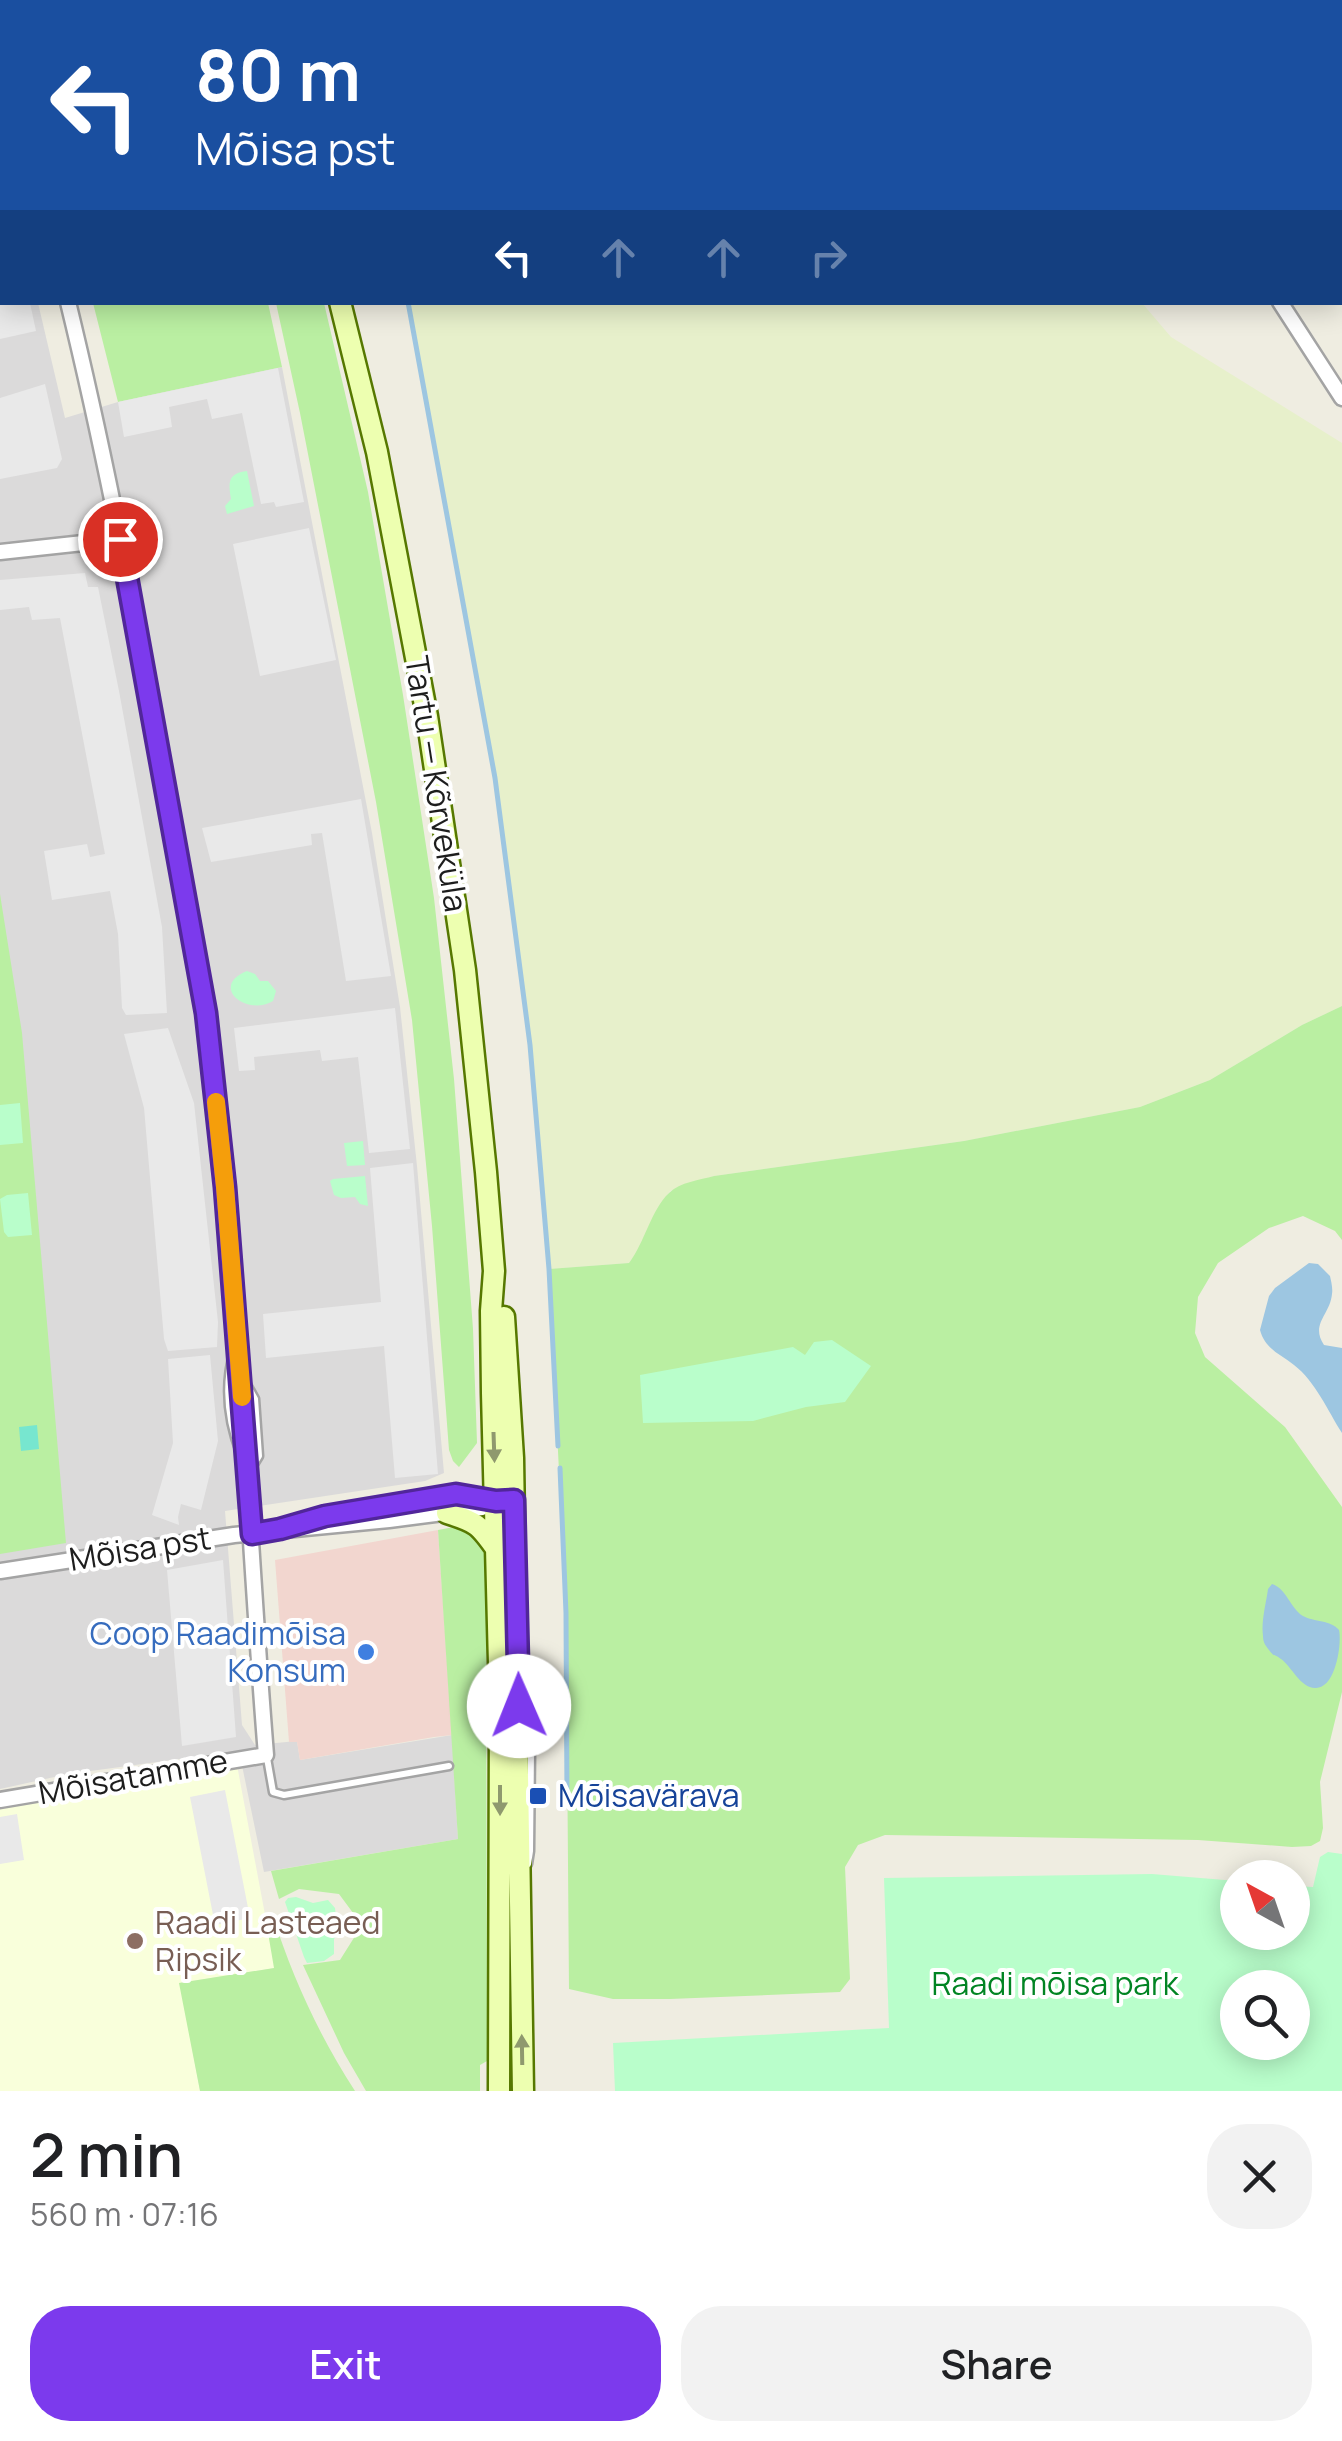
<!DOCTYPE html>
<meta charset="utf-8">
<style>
body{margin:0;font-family:Manrope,sans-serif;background:#f2f2f2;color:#202124;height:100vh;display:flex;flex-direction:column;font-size:38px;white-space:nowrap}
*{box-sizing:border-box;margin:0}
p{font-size:32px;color:#757577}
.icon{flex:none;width:55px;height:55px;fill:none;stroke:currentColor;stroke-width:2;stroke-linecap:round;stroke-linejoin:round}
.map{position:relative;height:2091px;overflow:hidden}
.sheet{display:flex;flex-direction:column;background:#fff;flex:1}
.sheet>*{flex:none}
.guide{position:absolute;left:0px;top:0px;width:1342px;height:305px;box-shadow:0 5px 25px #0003;background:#1a4fa0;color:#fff;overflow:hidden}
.needle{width:65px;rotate:320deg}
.tools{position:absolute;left:1220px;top:1860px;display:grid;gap:20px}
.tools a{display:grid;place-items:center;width:90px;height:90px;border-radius:50%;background:#fff;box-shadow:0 5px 25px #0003;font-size:50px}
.pin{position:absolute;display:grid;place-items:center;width:85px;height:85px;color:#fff;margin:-42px;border:5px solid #fff;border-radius:50%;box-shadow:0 2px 10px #0007}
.me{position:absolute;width:110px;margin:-55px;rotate:359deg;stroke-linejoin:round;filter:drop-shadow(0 0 8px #0008)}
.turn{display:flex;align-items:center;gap:35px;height:210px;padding:0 30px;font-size:45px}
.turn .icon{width:130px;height:130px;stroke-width:2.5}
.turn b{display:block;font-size:70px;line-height:85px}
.lanes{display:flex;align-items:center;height:95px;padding:0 30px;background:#0003;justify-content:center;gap:50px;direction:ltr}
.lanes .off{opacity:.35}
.round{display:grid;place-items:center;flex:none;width:105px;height:105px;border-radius:40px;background:#f2f2f2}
.summary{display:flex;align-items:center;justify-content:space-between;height:170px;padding:0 30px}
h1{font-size:60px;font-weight:600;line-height:75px}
.action{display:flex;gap:20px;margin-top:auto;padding:20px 30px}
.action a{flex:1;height:115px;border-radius:40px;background:#7c3aed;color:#fff;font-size:40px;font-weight:600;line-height:115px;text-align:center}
.action a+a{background:#f2f2f2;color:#202124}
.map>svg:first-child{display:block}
.residential{fill:#dbdada}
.commercial{fill:#f2d6cf}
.education{fill:#f9ffdb}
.farmland{fill:#e7f0cb}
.grass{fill:#baefa2}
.park{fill:#b9fecb;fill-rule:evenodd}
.pitch{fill:#77e6cf}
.parking{fill:#e9e9e9}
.water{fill:#9dc6e1}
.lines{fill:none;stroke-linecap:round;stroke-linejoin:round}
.stream{stroke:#9dc6e1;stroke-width:5}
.service-casing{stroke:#a4a4a4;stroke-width:11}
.minor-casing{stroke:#a4a4a4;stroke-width:19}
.secondary-casing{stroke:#567800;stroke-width:25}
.service{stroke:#fff;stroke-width:6}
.minor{stroke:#fff;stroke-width:14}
.secondary{stroke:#edffb0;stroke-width:20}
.oneway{fill:#8f996e}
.route-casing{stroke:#51269a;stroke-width:25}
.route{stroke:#7c3aed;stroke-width:18}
.slow{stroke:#f59e0b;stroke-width:18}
.shop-dot{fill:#3f7fe0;stroke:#fff;stroke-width:4}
.transit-dot{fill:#1a4fb4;stroke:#fff;stroke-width:4}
.education-dot{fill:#8d6e63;stroke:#fff;stroke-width:4}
.labels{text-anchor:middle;stroke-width:8;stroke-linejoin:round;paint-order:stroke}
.street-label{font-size:32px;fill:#1d1d1d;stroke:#fff}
.shop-label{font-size:32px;fill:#366cbe;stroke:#fff;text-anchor:end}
.transit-label{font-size:32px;fill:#164399;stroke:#fff;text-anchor:start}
.education-label{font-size:32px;fill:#785e54;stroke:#fff;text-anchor:start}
.park-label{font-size:32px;fill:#018423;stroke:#fff}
</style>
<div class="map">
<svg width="1342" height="2091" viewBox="0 0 1342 2091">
<rect width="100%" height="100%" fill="#efede1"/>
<path class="residential" d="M0 144 2 153V302L38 303 65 418 118 402 282 367 372 833 400 1007 417 1166 444 1473 425 1481 225 1511 242 1725 255 1745 297 1741 300 1760 452 1735 458 1839 264 1872 239 1751 68 1774 0 1789Z"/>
<path class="commercial" d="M438 1530 452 1735 434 1737 300 1760 297 1742H289L275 1560Z"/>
<path class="education" d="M237 1765 275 1968 180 1983 200 2091H0V1809Z"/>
<path class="farmland" d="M491 0H1067L1068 2H486Z
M408 303H1142L1171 337 1342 443V1006L1302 1025 1210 1080 1140 1107 964 1141 714 1176 670 1191 660 1205 639 1250 629 1263 549 1269 530 1045 495 778Z"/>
<path class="grass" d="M93 303H268L282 367 118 402Z
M276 303H324L368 492 403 695 434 898 454 1079 473 1329 477 1443 459 1467 453 1461 449 1450 432 1226 412 1020 376 802 300 413Z
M0 894 22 1033 66 1543 0 1554Z
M1342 1006V1240L1335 1231 1303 1216 1269 1228 1218 1263 1198 1297 1195 1333 1205 1357 1285 1427 1342 1507V1692L1320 1782 1323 1828 1320 1841 1311 1846 1292 1847 1198 1840 885 1835 858 1845 845 1867 850 1979 840 1992 670 1999H613L569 1989 566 1613 549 1269 629 1263C645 1242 651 1210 669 1193 680 1182 700 1180 714 1176L964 1141 1140 1107 1210 1080 1302 1025Z
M454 1527C472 1528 480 1539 486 1554L487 2061 480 2065V2091H366L344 2053 303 1965 340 1960 362 1925 339 1894 299 1889 279 1899 271 1871 458 1839 438 1530Z
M272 1914C293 1978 318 2034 355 2091H200L179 1983 274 1968 265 1915Z"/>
<path class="park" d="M247 471 254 506 227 514 225 506 231 499C228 482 228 473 247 471Z
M247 971 255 974 260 981H268L276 991 273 1001C246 1017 209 986 247 971Z
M20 1103 23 1143 0 1145V1105Z
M363 1141 365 1165 347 1166 344 1143Z
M365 1176 368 1206 360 1204 355 1197 341 1198 334 1195 330 1181 333 1179Z
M28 1193 32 1235 8 1237 4 1232 0 1199 7 1195Z
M832 1340 871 1366 845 1402 806 1407 753 1421 643 1423 640 1375 793 1347 805 1355 814 1342Z
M1328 1852 1342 1854V2091H615L613 2043 889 2028 884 1878 1152 1874 1237 1881 1238 1932H1292L1293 1886 1313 1887 1320 1857ZM1238 1988H1292V2042H1238Z
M296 1897 313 1903 328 1900 335 1908 336 1917 343 1928 334 1939V1954L324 1961 307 1963 304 1957 285 1902 288 1898Z"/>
<path class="pitch" d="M37 1425 39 1449 21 1451 19 1427Z"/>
<path class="parking" d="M2 247V302L30 303 36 331 0 339V248Z
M278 368 304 502 276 507 274 502 261 504 242 413 212 419 207 399 169 407 172 427 124 437 118 402Z
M45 384 62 459 57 468 0 479V398Z
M309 528 336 660 260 676 233 544Z
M85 573 88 587H98L119 691 162 927 167 1013 126 1015 122 1008 118 934 110 891 52 900 44 851 87 844 90 857 105 854 60 618 32 620 29 607 0 610V580Z
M361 799 391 976 346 981 322 833 311 834 312 845 211 862 202 828Z
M395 1008 410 1149 369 1153 358 1057 322 1061 320 1050 254 1057 255 1070 239 1071 234 1028Z
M168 1028 194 1103 218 1322 217 1347 168 1351 164 1339 144 1108 124 1034Z
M413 1163 438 1474 395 1478 384 1346 266 1358 263 1314 381 1302 370 1168Z
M210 1355 218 1441 201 1510 181 1504 178 1517 179 1525 152 1515 173 1443 168 1359Z
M223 1560 236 1737 182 1746 167 1570Z
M225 1790 250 1918 215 1925 190 1797Z
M17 1814 24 1860 0 1864V1817Z"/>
<path class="water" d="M1309 1263 1318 1264 1330 1276C1331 1281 1333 1288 1332 1294 1330 1315 1310 1324 1324 1345L1342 1348V1433C1328 1411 1315 1381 1294 1365 1280 1354 1265 1349 1260 1330L1269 1296 1275 1288Z
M1272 1584C1287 1589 1290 1608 1303 1616 1314 1622 1331 1620 1339 1630 1342 1643 1336 1688 1316 1688 1301 1689 1292 1667 1281 1659 1272 1652 1276 1659 1269 1650 1265 1645 1263 1642 1263 1636 1261 1621 1266 1604 1268 1589Z"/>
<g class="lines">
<path class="stream" d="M1067 0 1068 2
M1098 0 1099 2
M1133 0 1134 2
M486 2 491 0
M408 302 495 778 530 1045 549 1269 558 1446
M560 1468 566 1613 567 1799"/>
<g class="service-casing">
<path id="service" d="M1308 2 1311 0
M1340 33 1342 35
M234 1350C224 1385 228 1422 241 1455
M245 1381 255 1399 259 1456 251 1469
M526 1732 531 1750 530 1851 528 1864
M267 1758 273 1792 284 1795 449 1766"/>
</g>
<g class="minor-casing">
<path id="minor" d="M1114 0 1115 2
M112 2 116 0
M178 2H180
M0 54H2
M1280 302 1342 398
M0 552 120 539
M314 1519 456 1493 499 1501
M0 1571 234 1535 389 1520 482 1508 497 1501
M0 1800 266 1755C246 1509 239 1261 207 1016 196 938 179 861 166 785 137 623 107 462 68 302"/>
</g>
<g class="secondary-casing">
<path id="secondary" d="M204 0 205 2
M313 2 314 0
M340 302 377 452 427 716 465 970 486 1172 494 1271 491 1311 492 1393 500 1703 499 2091
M504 1317 513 1458 523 2091
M447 1513C476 1522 479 1524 497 1550"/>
</g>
<use href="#service" class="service"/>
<use href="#minor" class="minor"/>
<use href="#secondary" class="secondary"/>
</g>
<defs><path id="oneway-solid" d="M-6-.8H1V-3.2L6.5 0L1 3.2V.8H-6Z" transform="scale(2.5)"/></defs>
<g class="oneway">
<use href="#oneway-solid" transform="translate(494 1447) rotate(88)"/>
<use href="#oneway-solid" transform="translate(500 1800) rotate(90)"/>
<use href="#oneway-solid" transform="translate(522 2050) rotate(-91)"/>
</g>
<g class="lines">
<g class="route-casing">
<path id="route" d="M120 539 206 1013 225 1187 252 1534 280 1529 325 1516 456 1494 496 1501 514 1500 519 1706"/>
</g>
<use href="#route" class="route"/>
<path class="slow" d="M216 1102 225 1187 242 1397"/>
</g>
<circle class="shop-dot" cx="366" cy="1652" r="10"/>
<rect class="transit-dot" x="528" y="1786" width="20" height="20" rx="5"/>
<circle class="education-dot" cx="135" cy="1941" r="10"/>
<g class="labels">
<g class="street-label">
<text transform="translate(436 784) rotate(81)" y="11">Tartu — Kõrveküla</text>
<text transform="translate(140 1549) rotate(-9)" y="11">Mõisa pst</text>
<text transform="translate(133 1777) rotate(-10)" y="11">Mõisatamme</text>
</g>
<g class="shop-label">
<text x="346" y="1645">Coop Raadimõisa<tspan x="346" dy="37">Konsum</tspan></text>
</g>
<g class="transit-label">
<text x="558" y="1807">Mõisavärava</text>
</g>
<g class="education-label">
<text x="155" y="1934">Raadi Lasteaed<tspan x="155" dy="37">Ripsik</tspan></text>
</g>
<g class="park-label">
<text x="1055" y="1995">Raadi mõisa park</text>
</g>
</g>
</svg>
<div class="tools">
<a><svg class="needle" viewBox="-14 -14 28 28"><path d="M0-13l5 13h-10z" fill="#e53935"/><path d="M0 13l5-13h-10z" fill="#757577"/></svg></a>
<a><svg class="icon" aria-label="search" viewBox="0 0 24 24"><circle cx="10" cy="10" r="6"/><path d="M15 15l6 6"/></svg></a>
</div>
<div class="pin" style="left:120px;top:539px;background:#d93025"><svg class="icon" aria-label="arrive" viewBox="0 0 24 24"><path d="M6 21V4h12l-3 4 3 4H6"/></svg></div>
<svg class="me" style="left:519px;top:1706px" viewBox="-20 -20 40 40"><circle r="19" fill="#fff"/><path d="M0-13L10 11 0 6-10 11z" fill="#7c3aed"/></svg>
<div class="guide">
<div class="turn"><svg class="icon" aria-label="left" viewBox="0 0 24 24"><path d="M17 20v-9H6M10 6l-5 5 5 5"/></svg><div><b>80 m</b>Mõisa pst</div></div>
<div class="lanes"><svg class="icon" aria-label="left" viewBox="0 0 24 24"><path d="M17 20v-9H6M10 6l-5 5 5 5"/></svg><svg class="icon off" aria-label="ahead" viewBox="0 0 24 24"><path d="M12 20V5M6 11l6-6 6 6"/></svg><svg class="icon off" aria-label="ahead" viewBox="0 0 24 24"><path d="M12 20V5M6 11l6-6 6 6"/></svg><svg class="icon off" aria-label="right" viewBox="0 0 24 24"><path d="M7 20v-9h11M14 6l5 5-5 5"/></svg></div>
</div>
</div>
<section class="sheet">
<div class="summary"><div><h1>2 min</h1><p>560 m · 07:16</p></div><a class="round"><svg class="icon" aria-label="close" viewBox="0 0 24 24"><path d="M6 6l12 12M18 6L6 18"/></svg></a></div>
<div class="action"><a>Exit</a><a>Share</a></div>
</section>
